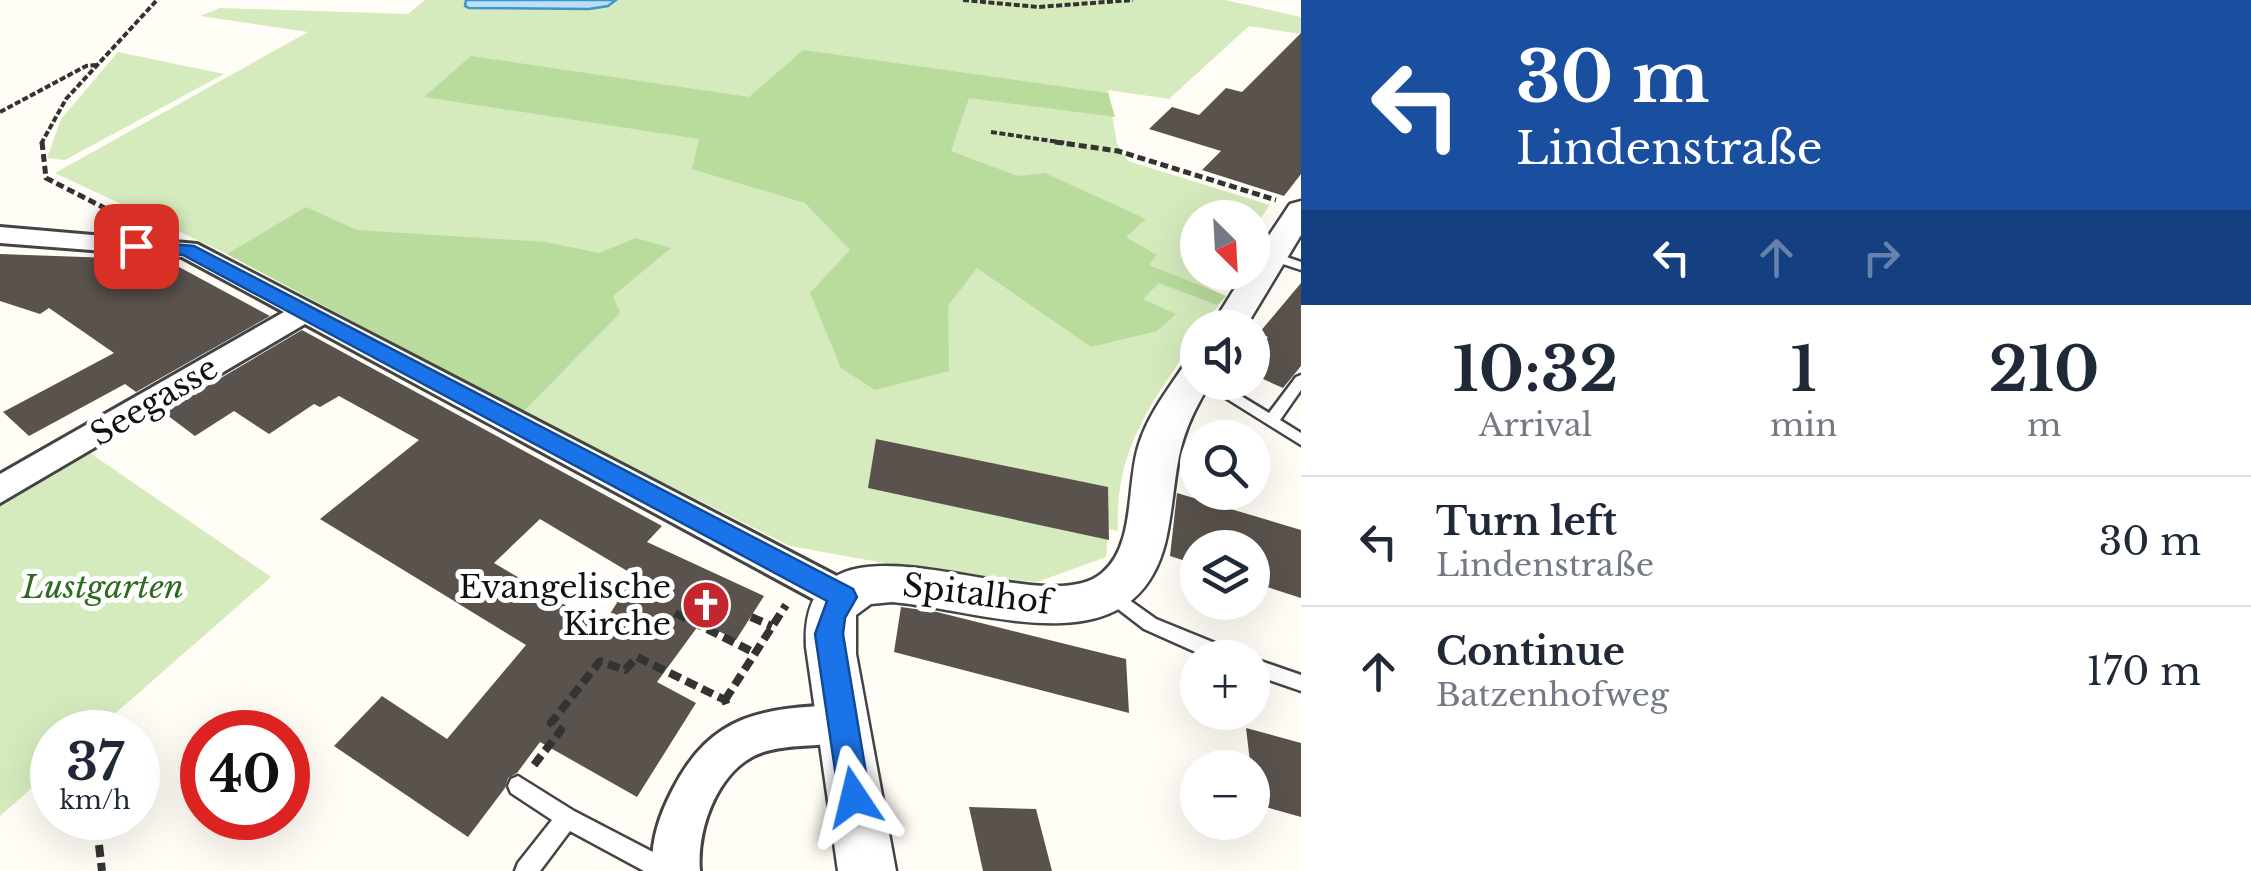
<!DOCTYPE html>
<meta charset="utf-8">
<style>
body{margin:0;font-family:"Libre Baskerville",serif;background:#f2f2f3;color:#1f2937;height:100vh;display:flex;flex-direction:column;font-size:38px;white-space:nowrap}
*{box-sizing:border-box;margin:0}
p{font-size:32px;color:#747a83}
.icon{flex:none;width:55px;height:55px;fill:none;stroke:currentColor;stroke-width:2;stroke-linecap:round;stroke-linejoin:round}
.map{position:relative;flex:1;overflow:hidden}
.sheet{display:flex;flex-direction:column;background:#fff;width:950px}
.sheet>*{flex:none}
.top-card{background:#1a4fa0;color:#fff;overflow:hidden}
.needle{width:65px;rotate:156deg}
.tools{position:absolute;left:1180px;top:200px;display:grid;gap:20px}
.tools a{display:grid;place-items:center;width:90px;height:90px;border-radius:50%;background:#fff;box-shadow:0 10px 40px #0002;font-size:50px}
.speed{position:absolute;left:30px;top:710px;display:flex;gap:20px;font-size:50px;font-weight:700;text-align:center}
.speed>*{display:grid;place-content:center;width:130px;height:130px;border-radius:50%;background:#fff;box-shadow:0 10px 40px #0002;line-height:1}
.speed small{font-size:25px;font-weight:400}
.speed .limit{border:15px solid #d22;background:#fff;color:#111}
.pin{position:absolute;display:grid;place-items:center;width:85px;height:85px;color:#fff;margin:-42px;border-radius:20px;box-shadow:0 5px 15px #0006}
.me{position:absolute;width:110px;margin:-55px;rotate:350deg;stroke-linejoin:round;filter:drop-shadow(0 0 8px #0008)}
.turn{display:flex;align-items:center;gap:35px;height:210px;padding:0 50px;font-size:45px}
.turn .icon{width:130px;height:130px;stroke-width:2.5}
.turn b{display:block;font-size:70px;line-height:85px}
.lanes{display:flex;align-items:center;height:95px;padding:0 50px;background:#0003;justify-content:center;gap:50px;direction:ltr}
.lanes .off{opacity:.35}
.eta{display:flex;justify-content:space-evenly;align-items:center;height:170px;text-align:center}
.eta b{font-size:60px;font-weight:800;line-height:70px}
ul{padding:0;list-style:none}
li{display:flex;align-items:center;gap:30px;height:130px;padding:0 50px;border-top:2px solid #e0e1e3}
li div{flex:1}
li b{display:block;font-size:38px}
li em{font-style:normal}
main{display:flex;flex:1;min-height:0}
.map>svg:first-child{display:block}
.green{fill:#d5ebbd}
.forest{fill:#b9dc9c}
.water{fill:#b9e0f7;stroke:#3f96cf;stroke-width:2.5}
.building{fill:#5a524d;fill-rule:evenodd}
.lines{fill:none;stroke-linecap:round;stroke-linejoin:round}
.service-casing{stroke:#444;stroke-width:5}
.minor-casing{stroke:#444;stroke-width:6}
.tertiary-casing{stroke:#444;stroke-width:5}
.path-far2{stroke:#333;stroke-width:4;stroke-dasharray:6 2.5;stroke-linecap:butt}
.path-far1{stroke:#333;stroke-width:5;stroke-dasharray:8 4;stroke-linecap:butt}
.path{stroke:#333;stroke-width:8;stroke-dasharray:12 6;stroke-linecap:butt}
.service{fill:#fff;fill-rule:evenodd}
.minor{fill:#fff;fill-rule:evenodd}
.tertiary{fill:#fff;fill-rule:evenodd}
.route{fill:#1a73e8;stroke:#114b97;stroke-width:2.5}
.labels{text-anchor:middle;stroke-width:10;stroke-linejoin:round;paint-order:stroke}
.street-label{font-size:32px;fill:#111;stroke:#fff}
.park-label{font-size:32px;font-style:italic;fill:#2f6b1f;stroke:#fff}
.poi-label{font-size:32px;fill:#111;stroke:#fff;text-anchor:end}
</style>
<main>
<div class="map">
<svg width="1301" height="871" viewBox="0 0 1301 871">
<rect width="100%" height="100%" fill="#fffdf5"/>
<path class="green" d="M425 0H1225L1301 17V34L1249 26 1169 99 1108 90 1117 144 1128 161 1270 205 1253 229 1252 218H1198V272L1221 273 1209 288 1226 296 1202 327 1198 328 1197 335C1154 401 1114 447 1118 531L1108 529 1106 557 1037 582 928 571 790 546 523 412 227 254 55 173 308 32 200 16 220 8 408 14Z
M118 52 224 74 65 160 47 158 61 119Z
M87 451 271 577 94 732H52V770L0 816V501Z"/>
<path class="forest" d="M803 50 1108 93 1115 117 969 98 951 151 1018 176 1045 173 1146 219 1126 237 1157 255 1149 265 1226 296 1217 305 1159 283 1143 299 1176 314 1157 331 1091 347 977 268 948 306 949 371 875 390 841 368 810 293 850 250 805 203 692 169 699 139 424 97 471 56 749 97Z
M306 207 357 230 546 242 599 253 636 238 671 248 613 296 620 313 523 412 227 254Z"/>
<path class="water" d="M466 0H616L608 6 589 9 469 8 465 6Z"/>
<path class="building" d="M1301 33V174L1284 196 1202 170 1221 151 1149 129 1172 107 1199 115 1226 88 1242 92Z
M0 254 166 260 270 316 136 392 125 384 29 436 3 412 114 353 49 308 40 314 0 301Z
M1301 283V366L1283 388 1252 374V355L1268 337 1259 333Z
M302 330 662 526 647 542 764 596 736 640 701 622 657 682 696 703 637 797 540 742 517 773 508 778 505 788 468 837 334 746 382 696 447 739 526 645 320 519 419 440 339 396 320 407 314 404 269 434 234 411 195 436 163 412ZM540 519 634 575 602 627 494 563Z
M876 439 1108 487 1109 540 868 488Z
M1177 493 1301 530V598L1252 582V548H1198V565L1170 556Z
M901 607 937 612 1126 659 1129 713 894 652Z
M1246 728 1301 743V817L1255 804Z
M969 807 1036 809 1052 871H983Z"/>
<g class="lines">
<g class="service-casing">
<path id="service" d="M1272 252 1301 262V270L1268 259V253Z
M1301 375V390L1280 420 1301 433V445L1200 382H1218L1269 413 1296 377Z
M1111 587 1156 619 1237 652 1239 658H1209L1144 629 1105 599 1102 594 1105 589Z
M1252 658 1301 675V691L1252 674Z
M518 776 574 811 674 863 677 871H644L570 831 540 871H515L518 863 552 820 511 793 508 786 511 779Z"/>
</g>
<g class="minor-casing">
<path id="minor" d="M0 227 197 244 856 586 862 597 856 608 843 613 830 608 305 324 0 503V474L284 312 182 257 0 243Z
M842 705 857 710 863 724 857 738C829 748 799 743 771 750 721 760 696 826 700 871H652C651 840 659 816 673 789 712 713 764 708 842 705Z"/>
</g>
<g class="tertiary-casing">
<path id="tertiary" d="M1301 201V235L1245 328H1210L1245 272H1252V261L1290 204Z
M1198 361V382H1211C1171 446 1180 468 1167 535 1139 673 987 610 892 602L871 604 856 615V654L896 871H838L806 647C798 483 1039 628 1102 573 1136 545 1126 483 1139 444 1148 415 1168 389 1185 364Z"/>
</g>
<path class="path-far2" d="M963 0 1038 7 1133 0
M0 112 86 66 96 65
M991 132 1072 144
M41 144 66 99 157 0"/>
<path class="path-far1" d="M42 142 46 178 124 218
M1055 142 1118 151 1276 200"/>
<path class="path" d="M675 613 755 653
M751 617 772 626
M725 700 786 605
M534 765 561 730 551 723 600 661 625 670 637 657 725 700 728 709
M99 845 102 871"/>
<use href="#service" class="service"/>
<use href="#minor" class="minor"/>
<use href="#tertiary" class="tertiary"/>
</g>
<path class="route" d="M136 241 194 246 853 589 857 597 845 618 843 634 870 797 866 808 854 813 843 808 839 797 815 634 827 601 183 255 130 250V242Z"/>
<defs>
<g id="church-disc" transform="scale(2.5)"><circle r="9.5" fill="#c4262e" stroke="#fff"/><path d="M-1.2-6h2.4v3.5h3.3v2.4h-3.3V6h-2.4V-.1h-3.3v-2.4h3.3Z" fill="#fff"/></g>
</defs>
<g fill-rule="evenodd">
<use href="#church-disc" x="706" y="605"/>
</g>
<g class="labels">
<g class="street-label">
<text transform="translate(154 401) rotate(-31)" y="11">Seegasse</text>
<text transform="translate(977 594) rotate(7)" y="11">Spitalhof</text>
</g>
<g class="park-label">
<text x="103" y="598">Lustgarten</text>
</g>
<g class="poi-label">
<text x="671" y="598">Evangelische<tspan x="671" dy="37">Kirche</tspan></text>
</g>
</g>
</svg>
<div class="tools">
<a><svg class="needle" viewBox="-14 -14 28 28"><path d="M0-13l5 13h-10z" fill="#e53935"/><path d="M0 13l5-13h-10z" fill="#747a83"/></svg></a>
<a><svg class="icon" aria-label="sound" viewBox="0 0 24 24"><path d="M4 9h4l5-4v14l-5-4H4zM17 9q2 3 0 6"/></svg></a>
<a><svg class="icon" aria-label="search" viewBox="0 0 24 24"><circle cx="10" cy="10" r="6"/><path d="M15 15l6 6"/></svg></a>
<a><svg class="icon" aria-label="layers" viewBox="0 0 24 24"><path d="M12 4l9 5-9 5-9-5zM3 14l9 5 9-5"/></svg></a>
<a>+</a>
<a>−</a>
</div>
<div class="speed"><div>37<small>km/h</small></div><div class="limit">40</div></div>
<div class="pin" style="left:136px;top:246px;background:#d93025"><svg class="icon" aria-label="arrive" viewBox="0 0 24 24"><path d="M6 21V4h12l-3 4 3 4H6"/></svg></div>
<svg class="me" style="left:854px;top:797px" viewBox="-20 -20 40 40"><path d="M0-17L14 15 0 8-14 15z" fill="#1a73e8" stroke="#fff" stroke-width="4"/></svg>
</div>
<section class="sheet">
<div class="top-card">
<div class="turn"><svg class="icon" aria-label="left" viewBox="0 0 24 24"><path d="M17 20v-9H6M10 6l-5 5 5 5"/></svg><div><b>30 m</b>Lindenstraße</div></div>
<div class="lanes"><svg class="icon" aria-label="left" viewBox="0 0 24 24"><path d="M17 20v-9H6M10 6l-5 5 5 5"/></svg><svg class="icon off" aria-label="ahead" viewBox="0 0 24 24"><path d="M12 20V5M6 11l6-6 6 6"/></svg><svg class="icon off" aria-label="right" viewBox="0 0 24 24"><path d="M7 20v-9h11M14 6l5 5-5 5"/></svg></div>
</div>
<div class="eta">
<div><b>10:32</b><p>Arrival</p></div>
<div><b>1</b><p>min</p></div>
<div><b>210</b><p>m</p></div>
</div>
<ul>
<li><svg class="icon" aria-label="left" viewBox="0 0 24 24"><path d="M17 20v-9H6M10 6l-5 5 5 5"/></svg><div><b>Turn left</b><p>Lindenstraße</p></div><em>30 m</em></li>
<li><svg class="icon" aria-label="ahead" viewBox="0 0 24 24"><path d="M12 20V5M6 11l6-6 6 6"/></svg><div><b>Continue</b><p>Batzenhofweg</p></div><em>170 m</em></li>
</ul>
</section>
</main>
